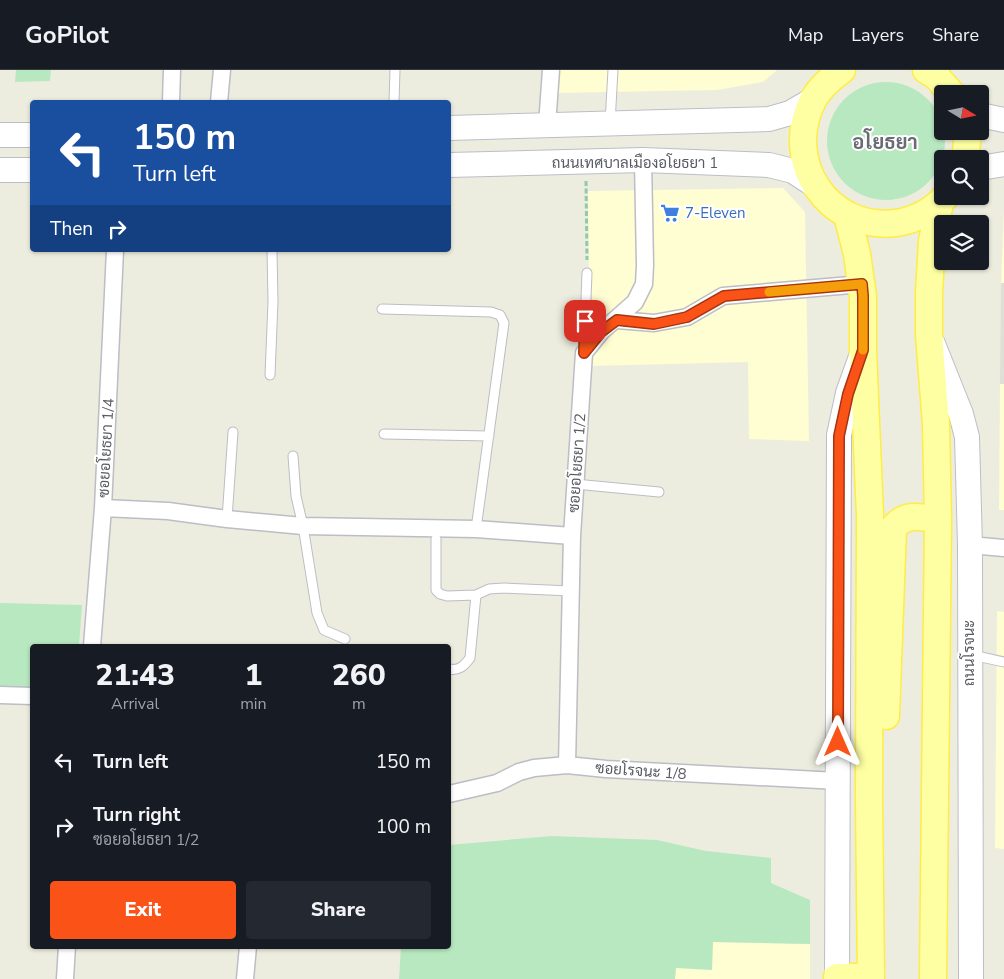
<!DOCTYPE html>
<meta charset="utf-8">
<style>
body{margin:0;font-family:"Nunito Sans",Sarabun,sans-serif;background:#242831;color:#f1f3f6;height:100vh;display:flex;flex-direction:column;font-size:19px;white-space:nowrap}
*{box-sizing:border-box;margin:0}
p{font-size:16px;color:#9ea1a6}
.icon{flex:none;width:28px;height:28px;fill:none;stroke:currentColor;stroke-width:2;stroke-linecap:round;stroke-linejoin:round}
.map{position:relative;flex:1;overflow:hidden}
.side{position:absolute;left:30px;top:574px;width:421px;height:305px;display:flex;flex-direction:column;background:#171b24;border-radius:5px;box-shadow:0 1px 4px #0004}
.side>*{flex:none}
.banner{position:absolute;left:30px;top:30px;width:421px;height:152px;border-radius:5px;box-shadow:0 1px 4px #0004;background:#1a4fa0;color:#fff;overflow:hidden}
.needle{width:32px;rotate:100deg}
.controls{position:absolute;left:934px;top:15px;display:grid;gap:10px}
.controls a{display:grid;place-items:center;width:55px;height:55px;border-radius:5px;background:#171b24;box-shadow:0 1px 4px #0004;font-size:25px}
.pin{position:absolute;display:grid;place-items:center;width:42px;height:42px;color:#fff;margin:-21px;border-radius:10px;box-shadow:0 2px 8px #0006}
.me{position:absolute;width:55px;margin:-28px;rotate:0deg;stroke-linejoin:round;filter:drop-shadow(0 0 4px #0008)}
.turn{display:flex;align-items:center;gap:18px;height:105px;padding:0 20px;font-size:22px}
.turn .icon{width:65px;height:65px;stroke-width:2.5}
.turn b{display:block;font-size:35px;line-height:42px}
.then{display:flex;align-items:center;height:48px;padding:0 20px;background:#0003;gap:10px;font-size:19px}
.eta{display:flex;justify-content:space-evenly;align-items:center;height:85px;text-align:center}
.eta b{font-size:30px;font-weight:800;line-height:35px}
.action{display:flex;gap:10px;margin-top:auto;padding:10px 20px}
.action a{flex:1;height:58px;border-radius:5px;background:#fb5217;color:#fff;font-size:20px;font-weight:800;line-height:58px;text-align:center}
.action a+a{background:#242831;color:#f1f3f6}
ul{padding:0;list-style:none}
li{display:flex;align-items:center;gap:15px;height:65px;padding:0 20px}
li div{flex:1}
li b{display:block;font-size:19px}
li em{font-style:normal}
header{display:flex;align-items:center;gap:30px;box-sizing:border-box;height:70px;padding:0 25px;background:#171b24;border-bottom:1px solid #363941}
header strong{font-size:24px}
nav{display:flex;gap:28px;margin-inline-start:auto;font-size:18px}
.map>svg:first-child{display:block}
.commercial{fill:#fffdd2}
.industrial{fill:#e0dfd7}
.green{fill:#b8e8c0}
.lines{fill:none;stroke-linecap:round;stroke-linejoin:round}
.lane-casing{stroke:#bcbdc5;stroke-width:11}
.street-casing{stroke:#bcbdc5;stroke-width:19}
.secondary-casing{stroke:#bcbec7;stroke-width:26}
.primary-casing{stroke:#ffec46;stroke-width:29}
.path{stroke:#91c9aa;stroke-width:3;stroke-dasharray:5 2.5;stroke-linecap:butt}
.lane{stroke:#fff;stroke-width:9}
.street{stroke:#fff;stroke-width:16}
.secondary{stroke:#fff;stroke-width:24}
.primary{stroke:#fdffa2;stroke-width:26}
.route-casing{stroke:#a3350f;stroke-width:12}
.route{stroke:#fb5217;stroke-width:9}
.slow{stroke:#f59e0b;stroke-width:9}
.labels{text-anchor:middle;stroke-width:4;stroke-linejoin:round;paint-order:stroke}
.street-label{font-size:15px;fill:#585b62;stroke:#fff}
.shop-label{font-size:15px;fill:#366cbe;stroke:#fff;text-anchor:start}
.district-label{font-size:20px;font-weight:bold;fill:#696c74;stroke:#fff}
</style>
<header>
<strong>GoPilot</strong>
<nav><a>Map</a><a>Layers</a><a>Share</a></nav>
</header>
<div class="map">
<svg width="1004" height="909" viewBox="0 0 1004 909">
<rect width="100%" height="100%" fill="#ededdf"/>
<path class="commercial" d="M556 0H777L763 12 717 20 555 23Z
M783 118 805 142 809 371 749 369 748 292 590 296 588 121Z
M1004 140V213H1001Z
M1000 314H1004V440H999Z
M997 541 1004 542V779L995 778Z
M713 872 810 874V909H675L676 898Z"/>
<path class="industrial" d="M1001 213H1004V314H1000Z"/>
<path class="green" d="M16 0H51L50 11 15 12Z
M827 71a59 59 0 1 1 118 0a59 59 0 1 1-118 0Z
M0 533 82 535 79 576H32V618L0 616Z
M552 766 657 770 706 781 771 788V813L810 830V874L713 872 712 900 676 898 675 909H399L401 876H449V775Z"/>
<g class="lines">
<g class="lane-casing">
<path id="lane" d="M394 32 395 0
M610 53 613 0
M382 239 491 242 500 245 504 253 476 459
M584 281 587 203
M270 305 273 232 272 180
M384 364 489 366
M293 386 296 426 303 456 317 543 324 560 345 569
M575 414 659 422
M227 449 233 362
M436 469V520L440 524 447 526 476 525 489 519 504 518 571 521
M972 585 1004 592
M449 599C459 601 464 596 470 588L476 525"/>
</g>
<g class="street-casing">
<path id="street" d="M171 32 172 0
M219 32 222 0
M547 55 551 0
M617 250 654 253 687 247 723 226 862 214
M103 438 168 441 227 449 303 456 476 459 572 466
M970 475 1004 478
M92 576 103 438 115 180
M0 625 32 626
M567 695 572 466 584 283 601 262 635 232 644 214 645 195 643 90
M449 724 497 713 519 702 534 698 567 695 606 699 838 711
M65 909 67 876
M245 909 248 876"/>
</g>
<g class="secondary-casing">
<path id="secondary" d="M980 45 1004 50
M449 58 769 49 790 43 814 29
M0 65H32
M449 95 643 90 769 95 793 101 816 116
M980 98 1004 94
M0 100H32
M933 274 961 344 967 367 970 475 971 909
M837 909 839 365 848 323 862 284"/>
</g>
<g class="primary-casing">
<path id="primary" d="M842 0C831 8 820 17 813 30 782 91 827 161 896 153 916 150 933 141 946 126
M926 0 936 6 952 24
M965 89 967 72V61
M847 145 857 184 863 226V280L870 446 869 730 871 909
M886 646 893 458C906 442 920 447 938 450
M837 907H871
M933 909 938 450 936 355 929 264V223L932 171 940 133"/>
</g>
<path class="path" d="M586 111 587 190"/>
<use href="#lane" class="lane"/>
<use href="#street" class="street"/>
<use href="#secondary" class="secondary"/>
<use href="#primary" class="primary"/>
</g>
<g class="lines">
<g class="route-casing">
<path id="route" d="M585 251 584 283 601 262 617 250 654 254 687 247 724 226 862 214 863 226V280L848 324 839 366 838 672"/>
</g>
<use href="#route" class="route"/>
<path class="slow" d="M769 222 862 214 863 226V280"/>
</g>
<defs>
<g id="supermarket-bare" transform="scale(1.5)"><path d="M-6-5.5h2.5l.6 2H6L4.5 2H-2.5L-4.4-4H-6ZM-1.5 3.2a1.3 1.3 0 1 0 .1 0ZM3 3.2a1.3 1.3 0 1 0 .1 0Z" fill="#3f7fe0" stroke="#fff" stroke-width="2.5" paint-order="stroke"/></g>
</defs>
<g fill-rule="evenodd">
<use href="#supermarket-bare" x="670" y="143"/>
</g>
<g class="labels">
<g class="street-label">
<text x="635" y="98">ถนนเทศบาลเมืองอโยธยา 1</text>
<text transform="translate(106 378) rotate(-87)" y="5">ซอยอโยธยา 1/4</text>
<text transform="translate(577 393) rotate(-86)" y="5">ซอยอโยธยา 1/2</text>
<text transform="translate(969 583) rotate(-90)" y="5">ถนนโรจนะ</text>
<text transform="translate(641 701) rotate(4)" y="5">ซอยโรจนะ 1/8</text>
</g>
<g class="shop-label">
<text x="685" y="148">7-Eleven</text>
</g>
<g class="district-label">
<text x="885" y="79">อโยธยา</text>
</g>
</g>
</svg>
<div class="controls">
<a><svg class="needle" viewBox="-14 -14 28 28"><path d="M0-13l5 13h-10z" fill="#e53935"/><path d="M0 13l5-13h-10z" fill="#9ea1a6"/></svg></a>
<a><svg class="icon" aria-label="search" viewBox="0 0 24 24"><circle cx="10" cy="10" r="6"/><path d="M15 15l6 6"/></svg></a>
<a><svg class="icon" aria-label="layers" viewBox="0 0 24 24"><path d="M12 4l9 5-9 5-9-5zM3 14l9 5 9-5"/></svg></a>
</div>
<div class="pin" style="left:585px;top:251px;background:#d93025"><svg class="icon" aria-label="arrive" viewBox="0 0 24 24"><path d="M6 21V4h12l-3 4 3 4H6"/></svg></div>
<svg class="me" style="left:838px;top:672px" viewBox="-20 -20 40 40"><path d="M0-17L14 15 0 8-14 15z" fill="#fb5217" stroke="#fff" stroke-width="4"/></svg>
<div class="banner">
<div class="turn"><svg class="icon" aria-label="left" viewBox="0 0 24 24"><path d="M17 20v-9H6M10 6l-5 5 5 5"/></svg><div><b>150 m</b>Turn left</div></div>
<div class="then">Then<svg class="icon" aria-label="right" viewBox="0 0 24 24"><path d="M7 20v-9h11M14 6l5 5-5 5"/></svg></div>
</div>
<section class="side">
<div class="eta">
<div><b>21:43</b><p>Arrival</p></div>
<div><b>1</b><p>min</p></div>
<div><b>260</b><p>m</p></div>
</div>
<ul>
<li><svg class="icon" aria-label="left" viewBox="0 0 24 24"><path d="M17 20v-9H6M10 6l-5 5 5 5"/></svg><div><b>Turn left</b></div><em>150 m</em></li>
<li><svg class="icon" aria-label="right" viewBox="0 0 24 24"><path d="M7 20v-9h11M14 6l5 5-5 5"/></svg><div><b>Turn right</b><p>ซอยอโยธยา 1/2</p></div><em>100 m</em></li>
</ul>
<div class="action"><a>Exit</a><a>Share</a></div>
</section>
</div>
